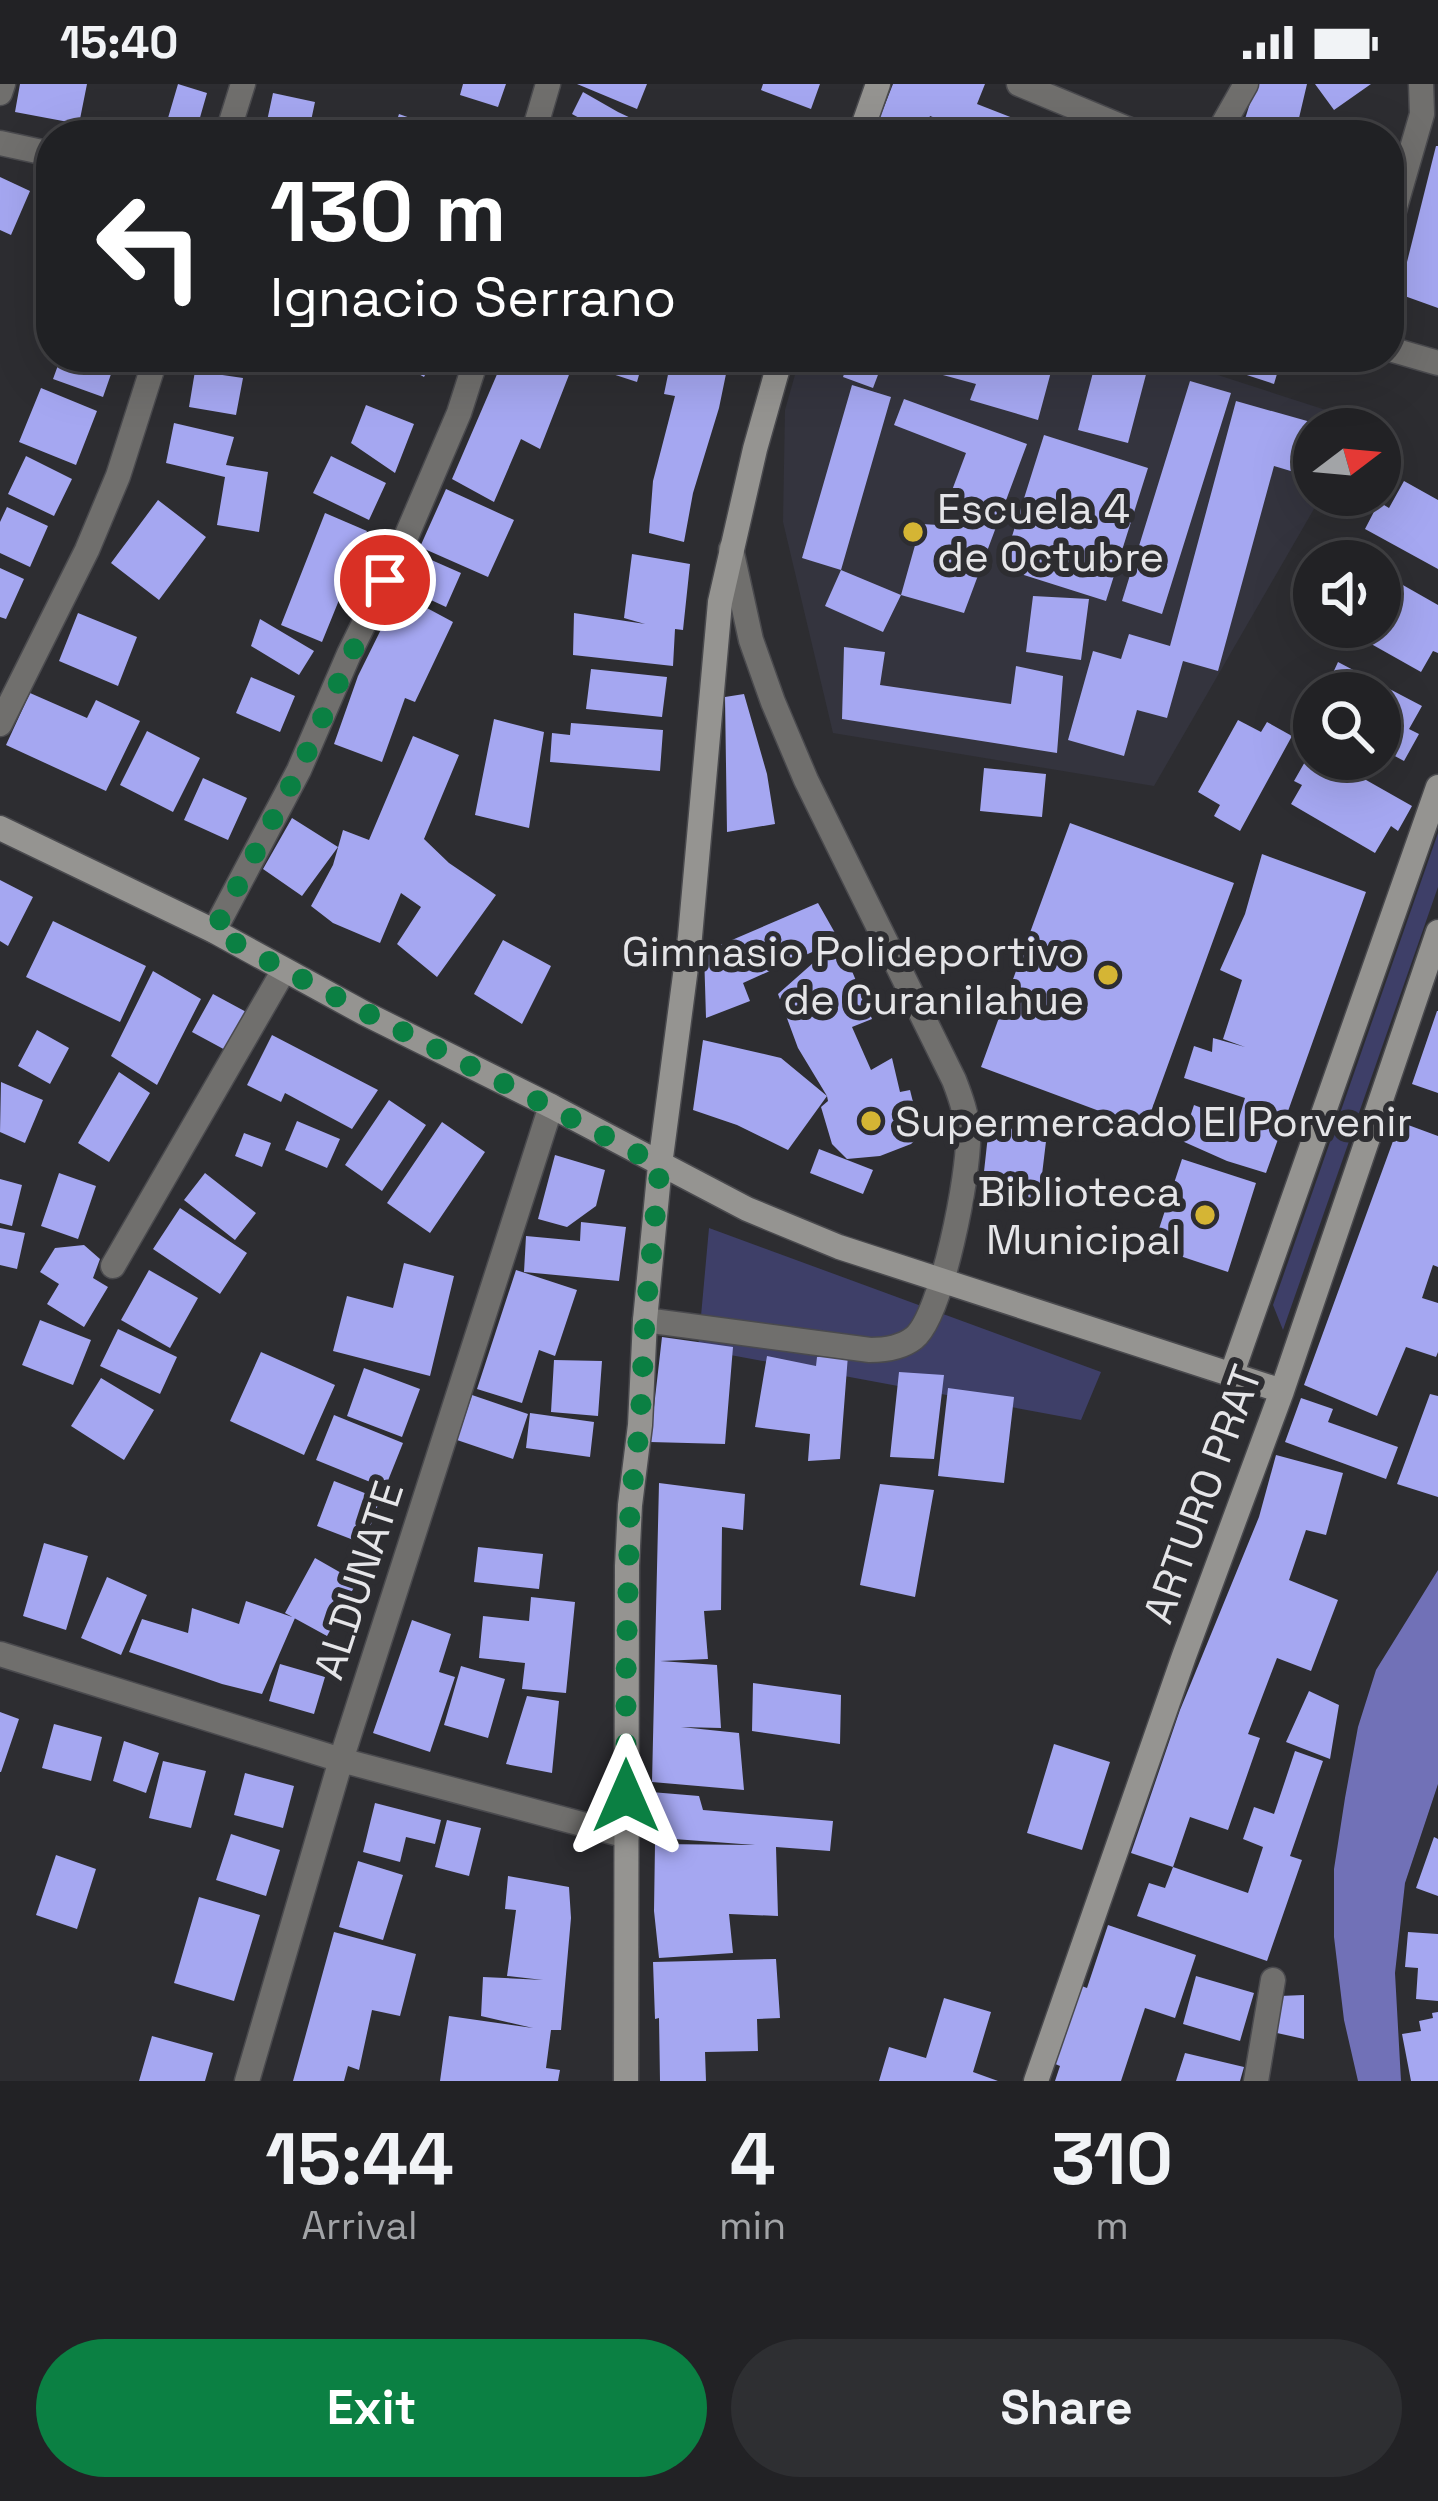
<!DOCTYPE html>
<style>
body{margin:0;font-family:"Space Grotesk",sans-serif;background:#2e2f32;color:#f1f3f6;height:100vh;display:flex;flex-direction:column;font-size:45px;white-space:nowrap}
*{box-sizing:border-box;margin:0}
p{font-size:39px;color:#a2a4a7}
.icon{flex:none;width:66px;height:66px;fill:none;stroke:currentColor;stroke-width:2;stroke-linecap:round;stroke-linejoin:round}
.map{position:relative;height:1997px;overflow:hidden}
.drawer{display:flex;flex-direction:column;background:#222225;flex:1}
.drawer>*{flex:none}
.guide{position:absolute;left:36px;top:36px;width:1368px;height:252px;border-radius:48px;box-shadow:0 12px 48px #0002,0 0 0 3px #3f3f42;background:#202124;color:#fff;overflow:hidden}
.needle{width:78px;rotate:74deg}
.controls{position:absolute;left:1293px;top:324px;display:grid;gap:24px}
.controls a{display:grid;place-items:center;width:108px;height:108px;border-radius:50%;background:#222225;box-shadow:0 12px 48px #0002,0 0 0 3px #3f3f42;font-size:60px}
.pin{position:absolute;display:grid;place-items:center;width:102px;height:102px;color:#fff;margin:-51px;border:6px solid #fff;border-radius:50%;box-shadow:0 3px 12px #0007}
.me{position:absolute;width:132px;margin:-66px;rotate:0deg;stroke-linejoin:round;filter:drop-shadow(0 0 9px #0008)}
.turn{display:flex;align-items:center;gap:42px;height:252px;padding:0 36px;font-size:54px}
.turn .icon{width:156px;height:156px;stroke-width:2.5}
.turn b{display:block;font-size:84px;line-height:102px}
.eta{display:flex;justify-content:space-evenly;align-items:center;height:204px;text-align:center}
.eta b{font-size:72px;font-weight:600;line-height:84px}
.button{display:flex;gap:24px;margin-top:auto;padding:24px 36px}
.button a{flex:1;height:138px;border-radius:72px;background:#0b8043;color:#fff;font-size:48px;font-weight:600;line-height:138px;text-align:center}
.button a+a{background:#2e2f32;color:#f1f3f6}
.status{display:flex;justify-content:space-between;align-items:center;height:84px;padding:0 60px;background:#222225;direction:ltr}
.status svg{height:33px;fill:currentColor}
.map>svg:first-child{display:block}
.built{fill:#34343e}
.green{fill:#3e3f68}
.water{fill:#7171b7}
.building{fill:#a5a7f1}
.lines{fill:none;stroke-linecap:round;stroke-linejoin:round}
.street-casing{stroke:#4a4a4e;stroke-width:27}
.secondary-casing{stroke:#4a4a4e;stroke-width:27}
.street{stroke:#706f6d;stroke-width:24}
.secondary{stroke:#959491;stroke-width:24}
.route{stroke:#0b8043;stroke-width:21;stroke-dasharray:0 37.8}
.poi-dot{fill:#d5b534;stroke:#2d2d31;stroke-width:4.5}
.labels{text-anchor:middle;stroke-width:12;stroke-linejoin:round;paint-order:stroke}
.poi-label{font-size:42px;fill:#e5e5e8;stroke:#2d2d31;text-anchor:start}
.street-label{font-size:42px;fill:#e5e5e8;stroke:#2d2d31}
</style>
<div class="status"><b>15:40</b><svg viewBox="0 0 49 12"><path d="M0 12V9h3v3zM5 12V6h3v6zM10 12V3h3v9zM15 12V0h3v12zM26 1h20v11H26zM47 4h2v5h-2z"/></svg></div>
<div class="map">
<svg width="1438" height="1997" viewBox="0 0 1438 1997">
<rect width="100%" height="100%" fill="#2d2d31"/>
<path class="built" d="M800 273H1162L1363 338 1360 345H1314V411H1322L1154 702 833 649 783 438 785 326Z"/>
<path class="green" d="M1438 749V803L1283 1246 1273 1221Z
M709 1144 1101 1288 1081 1336 698 1265Z"/>
<path class="water" d="M1438 1486V1700L1405 1799 1395 1889 1401 1997H1358L1344 1936 1334 1853V1785L1345 1714 1358 1643 1376 1586Z"/>
<path class="building" d="M20 0H87L79 40 15 28Z
M178 0 207 9 195 51H163Z
M463 0H506L498 23 460 11Z
M577 0H647L637 25Z
M763 0H820L811 25 761 6Z
M893 0H985L977 20 1031 41 1027 51H965L967 46 930 32 922 51H873Z
M1256 0H1307L1295 51H1240Z
M1315 0H1371L1334 26Z
M583 8 618 28 667 51H587L592 41 572 30Z
M273 9 315 18 308 51H264Z
M399 30 433 42 429 51H392Z
M335 34 380 50V51H329Z
M449 36 484 46 482 51H445Z
M1436 62H1438V224L1399 210Z
M0 93 30 107 11 151 0 146Z
M61 273H117L103 313 53 295Z
M388 273H434L424 293Z
M534 273H576L540 365 521 355 494 418 452 395 501 281 527 291Z
M600 273H644L637 298 597 285Z
M850 273H1055L1038 336 970 316 976 300 884 275 873 304 843 293Z
M1097 273H1127L1149 279 1128 359 1078 346Z
M1192 273H1282L1274 300Z
M671 276 726 290 719 324 693 409 684 458 649 449 653 397 675 312 664 310Z
M195 287 243 294 236 331 189 323Z
M1190 297 1231 309 1162 530 1122 517Z
M852 301 891 313 841 486 901 511 883 548 825 522 841 486 802 474Z
M41 304 97 327 76 381 19 358Z
M904 315 1027 360 964 529 901 511 921 440 939 441 966 369 894 341Z
M1236 317 1332 344 1314 345V394L1274 382 1218 587 1183 577 1167 634 1137 626 1124 672 1068 656 1093 567 1121 575 1129 550 1170 562Z
M366 321 414 340 395 389 351 359Z
M174 339 234 353 226 381 268 388 259 448 217 441 225 393 166 379Z
M1044 351 1148 384 1106 517 1002 484Z
M26 372 72 395 54 432 8 410Z
M331 372 386 399 369 436 313 409Z
M1404 397 1438 416V485L1365 445 1379 418 1389 424Z
M446 405 514 436 488 493 420 463Z
M158 416 206 453 159 516 111 479Z
M7 423 48 442 30 483 0 469V438Z
M325 429 367 447 322 558 281 541Z
M632 470 690 480 683 546 675 545 673 582 573 571 574 529 645 540 624 534Z
M420 471 461 489 446 523 405 504Z
M0 484 24 495 6 535 0 533Z
M1380 488 1438 521V569L1433 567 1421 588 1341 543H1380Z
M399 509 453 538 415 618 405 614 382 678 334 660 358 592Z
M1033 512 1089 515 1081 576 1026 568Z
M78 529 137 553 118 602 59 577Z
M260 535 314 567 299 591 251 562Z
M844 563 885 568 880 601 1011 620 1016 582 1063 592 1057 669 842 635Z
M1338 578 1422 622 1409 645 1419 650 1404 677 1380 664V609H1314V629L1303 624 1317 597 1327 602Z
M591 585 667 593 662 633 586 625Z
M251 593 295 612 280 648 236 629Z
M30 609 87 634 96 616 140 637 106 707 6 661Z
M744 610 767 690 775 740 727 748 725 613Z
M494 635 544 648 529 744 475 731Z
M1238 636 1261 648 1267 638 1292 652 1240 747 1214 732 1220 721 1198 708Z
M571 639 663 646 660 687 550 678 552 649 570 651Z
M147 647 200 674 173 728 120 701Z
M413 652 459 671 424 755 449 779 496 811 437 893 397 860 421 823 401 809 380 859 333 839 311 822 333 781 343 746 369 756Z
M1314 662V675H1329L1412 722 1398 747 1391 742 1375 769 1291 720 1302 701 1294 697Z
M984 684 1046 690 1042 733 980 727Z
M203 694 247 714 228 756 184 736Z
M292 734 338 763 302 812 263 785Z
M1070 739 1234 799 1145 1044 981 983Z
M1262 770 1366 808 1266 1089 1227 1077 1182 1057 1194 1021 1238 1038 1245 1014 1184 994 1194 962 1212 968 1213 954 1245 963 1223 955 1242 896 1220 886 1245 830Z
M0 796 33 813 8 862 0 857Z
M818 819 839 856 872 935 852 943 871 986 892 974 900 1008 910 1006 921 1050 911 1060 880 1072 847 1075 832 1060 821 1023 828 1017 827 1012 788 1066 737 1041 693 1026 703 956 781 974 827 1012 798 964 778 910 839 856 743 899 750 917 706 934 704 868Z
M53 837 146 882 120 938 26 893Z
M503 856 551 882 522 940 474 910Z
M153 887 201 915 157 1001 111 972Z
M213 910 250 930 229 968 192 948Z
M1437 927H1438V1009L1412 1000Z
M37 946 69 964 50 1000 18 982Z
M272 951 378 1006 352 1045 285 1009 281 1018 247 1001Z
M119 988 150 1009 109 1078 78 1059Z
M1 998 43 1016 25 1059 0 1048Z
M389 1016 426 1041 382 1107 345 1081Z
M297 1037 340 1055 327 1084 285 1066Z
M442 1038 485 1068 430 1149 387 1119Z
M1400 1038 1438 1052V1183L1433 1181 1422 1214 1438 1219V1268L1436 1273 1406 1263 1377 1332 1304 1301Z
M989 1042 1047 1049 1038 1124 981 1115Z
M244 1049 271 1059 262 1083 235 1072Z
M819 1065 873 1086 863 1110 810 1089Z
M555 1071 605 1086 596 1122 567 1143 538 1135Z
M1182 1075 1256 1099 1228 1188 1153 1163Z
M59 1089 96 1102 78 1155 41 1142Z
M205 1089 256 1129 235 1156 184 1116Z
M0 1095 22 1101 12 1142 0 1139Z
M180 1124 247 1169 220 1210 153 1165Z
M581 1138 626 1143 619 1197 524 1188 526 1152 580 1157Z
M0 1144 25 1149 17 1185 0 1181Z
M84 1161 100 1175 93 1194 108 1203 84 1243 47 1220 59 1200 40 1188 55 1164Z
M404 1179 454 1192 430 1292 333 1267 347 1212 393 1224Z
M149 1186 198 1214 170 1264 121 1236Z
M516 1186 577 1206 555 1272 539 1266 522 1319 477 1305Z
M40 1236 91 1256 73 1301 22 1281Z
M118 1245 177 1273 160 1310 100 1282Z
M662 1253 733 1263 725 1360 650 1358Z
M261 1268 335 1301 304 1371 230 1337Z
M848 1271 840 1375 808 1377 810 1350 755 1343 767 1272 816 1282 817 1273Z
M554 1276 602 1277 598 1332 551 1328Z
M364 1284 420 1305 402 1353 347 1332Z
M899 1288 944 1291 934 1375 890 1373Z
M101 1294 154 1326 124 1376 71 1342Z
M948 1304 1014 1313 1004 1399 938 1392Z
M1430 1310 1438 1312V1413L1397 1400Z
M472 1311 528 1330 513 1375 457 1356Z
M1301 1314 1333 1325 1328 1338 1398 1363 1386 1395 1285 1358Z
M530 1329 594 1338 590 1373 526 1364Z
M334 1331 403 1359 385 1404 316 1376Z
M1276 1371 1343 1389 1326 1451 1306 1446 1289 1496 1338 1516 1311 1587 1277 1574 1248 1650 1260 1654 1228 1746 1190 1733 1173 1783 1131 1769 1180 1626 1259 1433Z
M334 1397 380 1415 364 1460 317 1442Z
M659 1399 745 1410 743 1446 722 1443 721 1526 704 1527 708 1575 660 1577 717 1581 721 1644 681 1643 739 1649 744 1706 652 1698Z
M880 1400 934 1406 915 1513 860 1501Z
M44 1459 88 1472 66 1546 23 1532Z
M478 1463 543 1470 539 1505 474 1498Z
M315 1474 357 1498 327 1552 285 1529Z
M107 1493 147 1511 121 1571 81 1554Z
M531 1513 575 1518 566 1609 522 1605 525 1579 479 1574 483 1532 529 1537Z
M246 1517 295 1534 262 1610 222 1600 129 1568 142 1535 188 1549 192 1524 239 1540Z
M412 1536 451 1550 439 1588 455 1593 430 1668 373 1649Z
M280 1580 325 1593 314 1630 269 1617Z
M461 1582 505 1595 488 1654 444 1641Z
M753 1599 841 1611 840 1660 752 1647Z
M1309 1607 1339 1621 1330 1675 1286 1658Z
M527 1612 559 1617 552 1689 506 1680Z
M0 1628 19 1635 1 1688H0Z
M54 1640 102 1653 91 1697 42 1684Z
M124 1657 159 1669 146 1709 113 1697Z
M1054 1660 1110 1678 1082 1766 1027 1749Z
M1295 1667 1323 1677 1290 1772 1302 1776 1267 1877 1137 1832 1149 1799 1165 1804 1173 1783 1248 1809 1263 1763 1243 1755 1254 1723 1274 1730Z
M163 1677 206 1687 191 1744 149 1734Z
M245 1689 294 1702 283 1744 234 1731Z
M651 1708 699 1712 703 1726 833 1737 830 1767 776 1763 778 1832 729 1830 733 1869 659 1874 654 1827 655 1760 755 1761 647 1753Z
M375 1719 441 1736 435 1760 406 1753 400 1778 363 1768Z
M447 1736 481 1744 469 1792 435 1783Z
M231 1750 280 1766 266 1812 216 1796Z
M1434 1753 1438 1755V1812L1416 1804Z
M56 1771 96 1785 77 1845 36 1831Z
M358 1777 403 1791 383 1856 339 1843Z
M508 1792 569 1803 571 1834 561 1946H551L546 1984 560 1986 558 1997H440L449 1932 533 1944 481 1932 483 1893 543 1896 507 1892 516 1826 505 1825Z
M199 1813 260 1831 234 1917 174 1899Z
M1108 1841 1196 1871 1175 1934 1145 1924 1121 1997H1055L1060 1982 1053 1979 1079 1901 1087 1904Z
M334 1848 416 1870 400 1932 372 1926 359 1986 348 1982 344 1997H293Z
M1408 1848 1438 1850V1917L1416 1915 1418 1884 1405 1883Z
M776 1875 780 1934 757 1935 758 1967 705 1968 706 1997H660L659 1934 655 1935 653 1878Z
M1196 1892 1254 1909 1240 1957 1183 1940Z
M1304 1911V1955L1277 1949 1280 1912Z
M944 1914 991 1928 973 1988 998 1997H879L889 1963 926 1974Z
M1438 1928V1997H1411L1402 1950 1421 1947 1419 1937 1433 1934 1432 1929Z
M152 1952 213 1969 205 1997H139Z
M1185 1969 1244 1983 1240 1997H1176Z"/>
<g class="lines">
<g class="street-casing">
<path id="street" d="M1019 0 1142 51
M0 9 3 0
M227 51 243 0
M533 51 548 0
M1217 51 1246 0
M0 59 51 70
M1389 144 1422 30 1421 0
M1389 262 1393 266 1438 279
M0 640 87 466 118 392 156 273
M214 847 299 686 349 570 403 460 459 329 477 273
M113 1182 284 886
M645 1236 870 1266C885 1266 901 1264 914 1254 942 1232 970 1087 968 1050 967 1031 961 1014 954 996L806 696 773 618 751 556 731 465
M0 1570 341 1676 627 1752
M247 1997 341 1676 551 1022
M1256 1997 1273 1896"/>
</g>
<g class="secondary-casing">
<path id="secondary" d="M860 51 878 0
M0 744 214 847 364 929 551 1022 747 1125 839 1163 1282 1307
M1231 1292 1438 703
M626 1997 627 1482 630 1421 640 1341 645 1236 660 1081 690 853 720 518 755 365 781 273
M1036 1997 1184 1572 1282 1307 1438 848"/>
</g>
<use href="#street" class="street"/>
<use href="#secondary" class="secondary"/>
</g>
<g class="lines">
<path class="route" d="M385 496 299 686 214 847C360 929 513 1001 660 1082L645 1236 640 1341 630 1421 626 1594V1712"/>
</g>
<g class="poi-dot">
<circle cx="913" cy="448" r="12"/>
<circle cx="1108" cy="891" r="12"/>
<circle cx="871" cy="1037" r="12"/>
<circle cx="1205" cy="1131" r="12"/>
</g>
<g class="labels">
<g class="poi-label">
<text x="937" y="439">Escuela 4<tspan x="937" dy="48">de Octubre</tspan></text>
<text x="1084" y="882" text-anchor="end">Gimnasio Polideportivo<tspan x="1084" dy="48">de Curanilahue</tspan></text>
<text x="895" y="1052">Supermercado El Porvenir</text>
<text x="1181" y="1122" text-anchor="end">Biblioteca<tspan x="1181" dy="48">Municipal</tspan></text>
</g>
<g class="street-label">
<text transform="translate(1202 1410) rotate(-70)" y="15">ARTURO PRAT</text>
<text transform="translate(358 1496) rotate(-72)" y="15">ALDUNATE</text>
</g>
</g>
</svg>
<div class="controls">
<a><svg class="needle" viewBox="-14 -14 28 28"><path d="M0-13l5 13h-10z" fill="#e53935"/><path d="M0 13l5-13h-10z" fill="#a2a4a7"/></svg></a>
<a><svg class="icon" aria-label="sound" viewBox="0 0 24 24"><path d="M4 9h4l5-4v14l-5-4H4zM17 9q2 3 0 6"/></svg></a>
<a><svg class="icon" aria-label="search" viewBox="0 0 24 24"><circle cx="10" cy="10" r="6"/><path d="M15 15l6 6"/></svg></a>
</div>
<div class="pin" style="left:385px;top:496px;background:#d93025"><svg class="icon" aria-label="arrive" viewBox="0 0 24 24"><path d="M6 21V4h12l-3 4 3 4H6"/></svg></div>
<svg class="me" style="left:626px;top:1712px" viewBox="-20 -20 40 40"><path d="M0-17L14 15 0 8-14 15z" fill="#0b8043" stroke="#fff" stroke-width="4"/></svg>
<div class="guide">
<div class="turn"><svg class="icon" aria-label="left" viewBox="0 0 24 24"><path d="M17 20v-9H6M10 6l-5 5 5 5"/></svg><div><b>130 m</b>Ignacio Serrano</div></div>
</div>
</div>
<section class="drawer">
<div class="eta">
<div><b>15:44</b><p>Arrival</p></div>
<div><b>4</b><p>min</p></div>
<div><b>310</b><p>m</p></div>
</div>
<div class="button"><a>Exit</a><a>Share</a></div>
</section>
